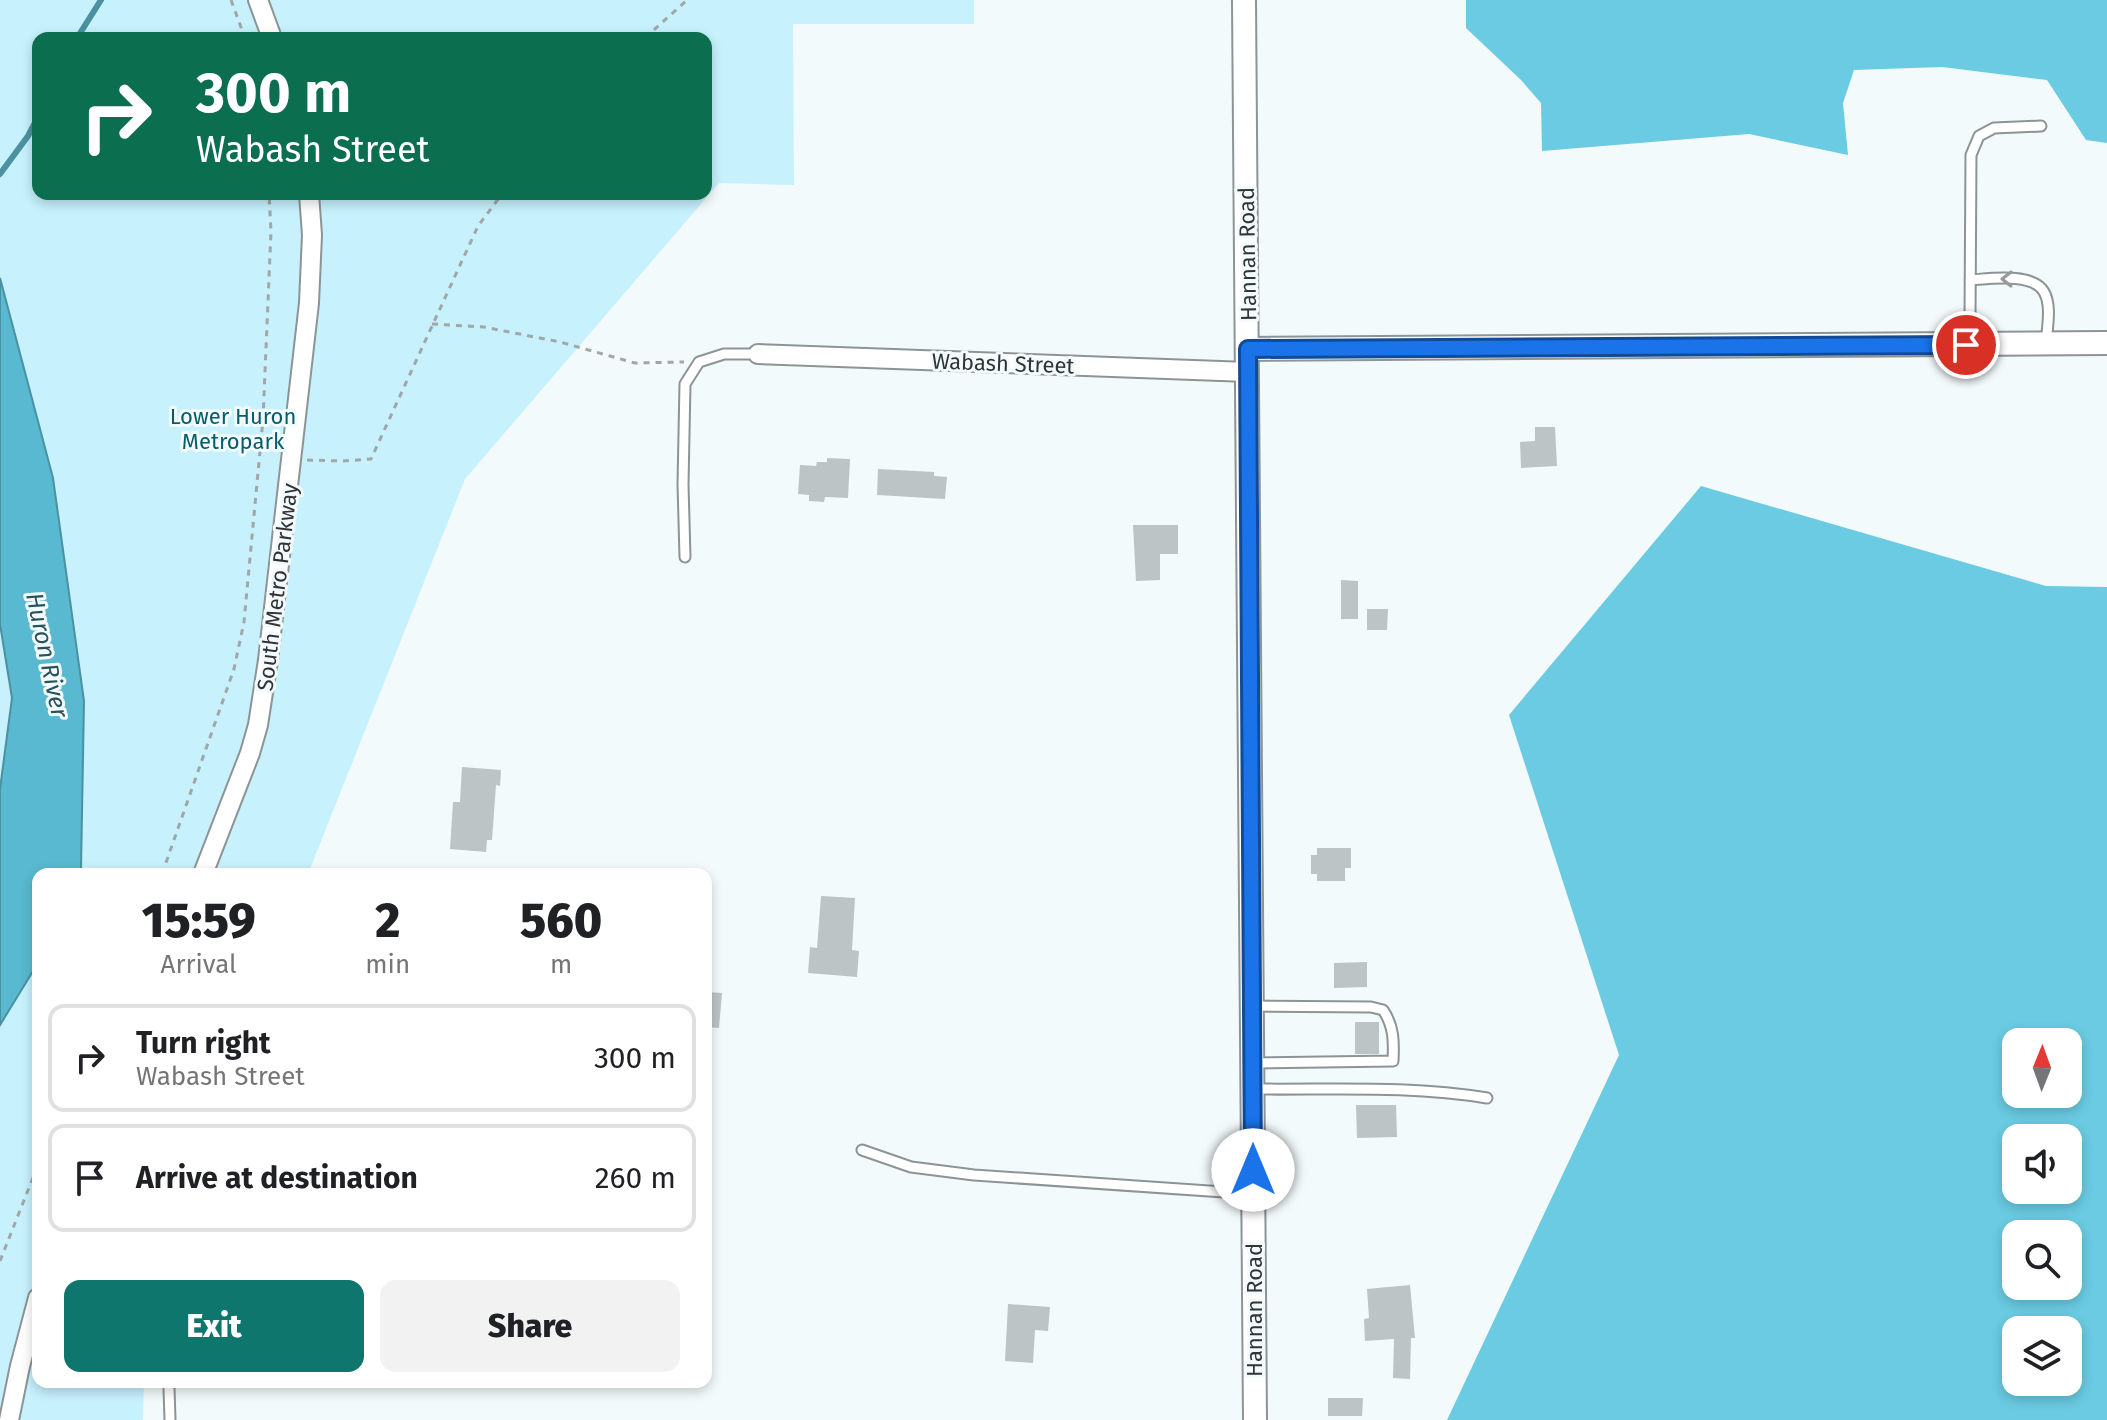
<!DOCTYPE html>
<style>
body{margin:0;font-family:"Fira Sans",sans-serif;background:#f2f2f2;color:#202124;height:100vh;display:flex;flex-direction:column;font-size:30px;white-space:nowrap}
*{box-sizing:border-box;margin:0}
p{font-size:26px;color:#757577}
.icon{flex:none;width:44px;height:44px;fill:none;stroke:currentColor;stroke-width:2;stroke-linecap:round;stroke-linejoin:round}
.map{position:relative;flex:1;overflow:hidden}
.details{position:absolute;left:32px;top:868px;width:680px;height:520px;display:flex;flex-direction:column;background:#fff;border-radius:16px;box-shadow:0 4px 12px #0003}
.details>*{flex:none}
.guide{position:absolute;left:32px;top:32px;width:680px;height:168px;border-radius:16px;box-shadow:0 4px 12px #0003;background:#0b6e4f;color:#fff;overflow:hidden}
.needle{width:52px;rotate:1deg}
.tools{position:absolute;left:2002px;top:1028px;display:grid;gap:16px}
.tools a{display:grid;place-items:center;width:80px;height:80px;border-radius:16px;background:#fff;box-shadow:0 4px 12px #0003;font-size:40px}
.pin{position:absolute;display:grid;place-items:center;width:68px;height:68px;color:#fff;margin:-34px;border:4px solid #fff;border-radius:50%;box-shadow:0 2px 8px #0007}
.me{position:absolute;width:88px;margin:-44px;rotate:0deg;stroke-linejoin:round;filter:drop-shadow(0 0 6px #0008)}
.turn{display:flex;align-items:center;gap:28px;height:168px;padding:0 32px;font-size:36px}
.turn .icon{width:104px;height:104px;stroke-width:2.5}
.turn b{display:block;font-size:56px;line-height:68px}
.eta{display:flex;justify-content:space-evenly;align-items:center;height:136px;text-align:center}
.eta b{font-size:48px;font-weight:800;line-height:56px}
.primary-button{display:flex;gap:16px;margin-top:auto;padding:16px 32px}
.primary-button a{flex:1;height:92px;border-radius:16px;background:#0f766e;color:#fff;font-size:32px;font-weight:800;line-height:92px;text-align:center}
.primary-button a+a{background:#f2f2f2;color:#202124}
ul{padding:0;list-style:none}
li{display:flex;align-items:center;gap:24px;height:108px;margin:0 16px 12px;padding:0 16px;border:4px solid #e0e0e0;border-radius:16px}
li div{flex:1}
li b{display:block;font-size:30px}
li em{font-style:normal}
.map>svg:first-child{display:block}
.green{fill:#c6f1fd;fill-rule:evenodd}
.forest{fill:#6acbe2;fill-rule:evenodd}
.water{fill:#58b9d0;stroke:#4c91a1;stroke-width:2}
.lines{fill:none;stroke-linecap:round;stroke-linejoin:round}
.stream{stroke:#4c91a1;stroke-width:6}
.building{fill:#bdc4c6}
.service-casing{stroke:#8d9495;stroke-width:13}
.minor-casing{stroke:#8d9495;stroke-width:22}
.tertiary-casing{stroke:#8d9495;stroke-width:26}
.path{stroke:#a1a6a7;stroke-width:3;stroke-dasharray:6 6;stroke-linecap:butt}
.service{stroke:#fff;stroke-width:9}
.minor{stroke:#fff;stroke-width:18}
.tertiary{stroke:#fff;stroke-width:22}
.oneway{stroke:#98999a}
.route-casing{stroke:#114b97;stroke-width:20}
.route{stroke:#1a73e8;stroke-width:14}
.labels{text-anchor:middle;stroke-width:6;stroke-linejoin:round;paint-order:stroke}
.street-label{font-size:22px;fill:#313334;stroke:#f3fafc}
.park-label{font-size:22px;fill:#055c6c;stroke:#f3fafc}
.water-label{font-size:24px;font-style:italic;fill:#27525c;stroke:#f3fafc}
</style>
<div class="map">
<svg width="2107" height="1420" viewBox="0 0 2107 1420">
<rect width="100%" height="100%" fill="#f3fafc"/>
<path class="green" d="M0 0H974V24H793L794 185 719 183 465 479 308 874H38V1382H144L143 1420H0ZM38 38H706V194H38Z"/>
<path class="forest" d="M1466 0H2107V143L2086 140 2047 80 1942 67 1854 70 1843 103 1848 155 1749 134 1542 151 1541 103 1521 80 1466 28Z
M1701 486 2046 586 2107 587V1420H1447L1619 1055 1509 715ZM2016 1042H2068V1094H2016ZM2016 1138H2068V1190H2016ZM2016 1234H2068V1286H2016ZM2016 1330H2068V1382H2016Z"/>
<path class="water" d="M0 278 53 478 84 701 81 869 79 874H38V963L0 1025V789L12 698 0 624Z"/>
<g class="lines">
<path class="stream" d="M77 38 101 0
M0 174 28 136 38 117"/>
</g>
<path class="building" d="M1535 427H1555L1557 466 1521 468 1520 442 1535 441Z
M827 458 850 459 848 498 825 497 824 502 809 501V495L798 494 800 465 816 466 817 462H827Z
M878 469 934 472V476L947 477 945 499 877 495Z
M1133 525H1178V554H1160V580L1136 581Z
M1341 580 1358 581V619H1341Z
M1367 609H1388L1387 630H1367Z
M462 767 501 770 500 786 496 785 492 840H487L486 852 450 849 453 802H460Z
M1317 848H1351V868H1345V881H1317V874H1311V855H1317Z
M821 896 855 898 852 950 859 951 857 977 808 973 810 947 817 948Z
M1367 962V987L1334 988V963Z
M706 992 722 993 719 1028 706 1027Z
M1355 1022H1379V1054H1355Z
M1356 1105H1396L1397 1137 1357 1138Z
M1410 1285 1415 1338H1411L1410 1379 1393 1378 1394 1339 1365 1341 1364 1319 1369 1318 1367 1289Z
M1008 1304 1050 1307 1048 1331 1035 1330 1033 1363 1005 1361Z
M1328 1398H1363L1362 1416H1328Z"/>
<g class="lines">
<g class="service-casing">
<path id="service" d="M1970 280C1988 279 2033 272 2044 292 2052 305 2047 329 2046 344
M1967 342 1970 318 1971 155 1979 136 1994 128 2041 126
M685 557 683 484 685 384 699 362 724 354H758
M1253 1006 1371 1007 1383 1010C1394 1026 1394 1042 1393 1061L1253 1063
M1253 1089C1331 1090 1410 1085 1487 1098
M862 1150 911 1167 974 1175 1253 1194
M169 1388 170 1420"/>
</g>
<g class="minor-casing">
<path id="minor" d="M258 0 272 38
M758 354 1248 372
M203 874 250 753 258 725 268 660 309 303 312 235 309 194
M9 1420 20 1366 38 1298"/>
</g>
<g class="tertiary-casing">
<path id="tertiary" d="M1244 0 1255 1420
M1248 349 2107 343"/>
</g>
<path class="path" d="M231 0 245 38
M645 38 687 0
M432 324 484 327 560 342 635 363 684 362
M307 460 343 461 371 459 478 226 502 194
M162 874 234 669 244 622 263 419 271 231 269 194
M0 1261 38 1165"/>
<use href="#service" class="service"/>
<use href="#minor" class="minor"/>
<use href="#tertiary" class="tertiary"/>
</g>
<defs><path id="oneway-chevron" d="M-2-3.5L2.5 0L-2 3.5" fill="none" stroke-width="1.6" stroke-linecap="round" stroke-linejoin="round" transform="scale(2)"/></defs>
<use class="oneway" href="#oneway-chevron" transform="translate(2007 279) rotate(-179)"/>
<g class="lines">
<g class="route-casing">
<path id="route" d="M1253 1170 1248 349 1966 345"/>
</g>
<use href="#route" class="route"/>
</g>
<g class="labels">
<g class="street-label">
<text transform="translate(1247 254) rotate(-91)" y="8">Hannan Road</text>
<text transform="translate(1003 363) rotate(2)" y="8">Wabash Street</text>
<text transform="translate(277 587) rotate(-83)" y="8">South Metro Parkway</text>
<text transform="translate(1254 1310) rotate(-90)" y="8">Hannan Road</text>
</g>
<g class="park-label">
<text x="233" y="424">Lower Huron<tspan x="233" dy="25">Metropark</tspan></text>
</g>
<g class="water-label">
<text transform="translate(47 655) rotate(78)" y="8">Huron River</text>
</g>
</g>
</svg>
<div class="tools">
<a><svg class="needle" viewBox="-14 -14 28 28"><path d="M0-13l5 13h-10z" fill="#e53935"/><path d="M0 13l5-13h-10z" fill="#757577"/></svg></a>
<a><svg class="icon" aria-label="sound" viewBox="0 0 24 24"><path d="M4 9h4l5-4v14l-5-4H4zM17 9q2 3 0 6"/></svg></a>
<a><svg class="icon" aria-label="search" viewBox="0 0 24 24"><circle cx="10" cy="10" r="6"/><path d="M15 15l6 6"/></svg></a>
<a><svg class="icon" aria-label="layers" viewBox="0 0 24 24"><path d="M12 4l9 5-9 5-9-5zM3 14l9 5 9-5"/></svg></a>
</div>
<div class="pin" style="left:1966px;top:345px;background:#d93025"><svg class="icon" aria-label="arrive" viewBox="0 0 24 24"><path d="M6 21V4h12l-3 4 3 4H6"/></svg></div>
<svg class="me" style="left:1253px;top:1170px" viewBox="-20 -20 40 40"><circle r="19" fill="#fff"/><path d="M0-13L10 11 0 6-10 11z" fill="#1a73e8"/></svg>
<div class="guide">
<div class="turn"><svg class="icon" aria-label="right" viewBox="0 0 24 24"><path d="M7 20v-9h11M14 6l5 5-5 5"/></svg><div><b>300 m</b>Wabash Street</div></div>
</div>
<section class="details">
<div class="eta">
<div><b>15:59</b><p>Arrival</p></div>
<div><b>2</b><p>min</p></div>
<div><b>560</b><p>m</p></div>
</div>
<ul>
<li><svg class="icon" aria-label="right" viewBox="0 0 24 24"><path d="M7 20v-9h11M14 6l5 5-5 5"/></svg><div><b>Turn right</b><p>Wabash Street</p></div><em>300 m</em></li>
<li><svg class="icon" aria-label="arrive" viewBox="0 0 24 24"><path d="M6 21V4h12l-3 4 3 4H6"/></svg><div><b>Arrive at destination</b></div><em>260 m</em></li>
</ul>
<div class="primary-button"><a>Exit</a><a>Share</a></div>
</section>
</div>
